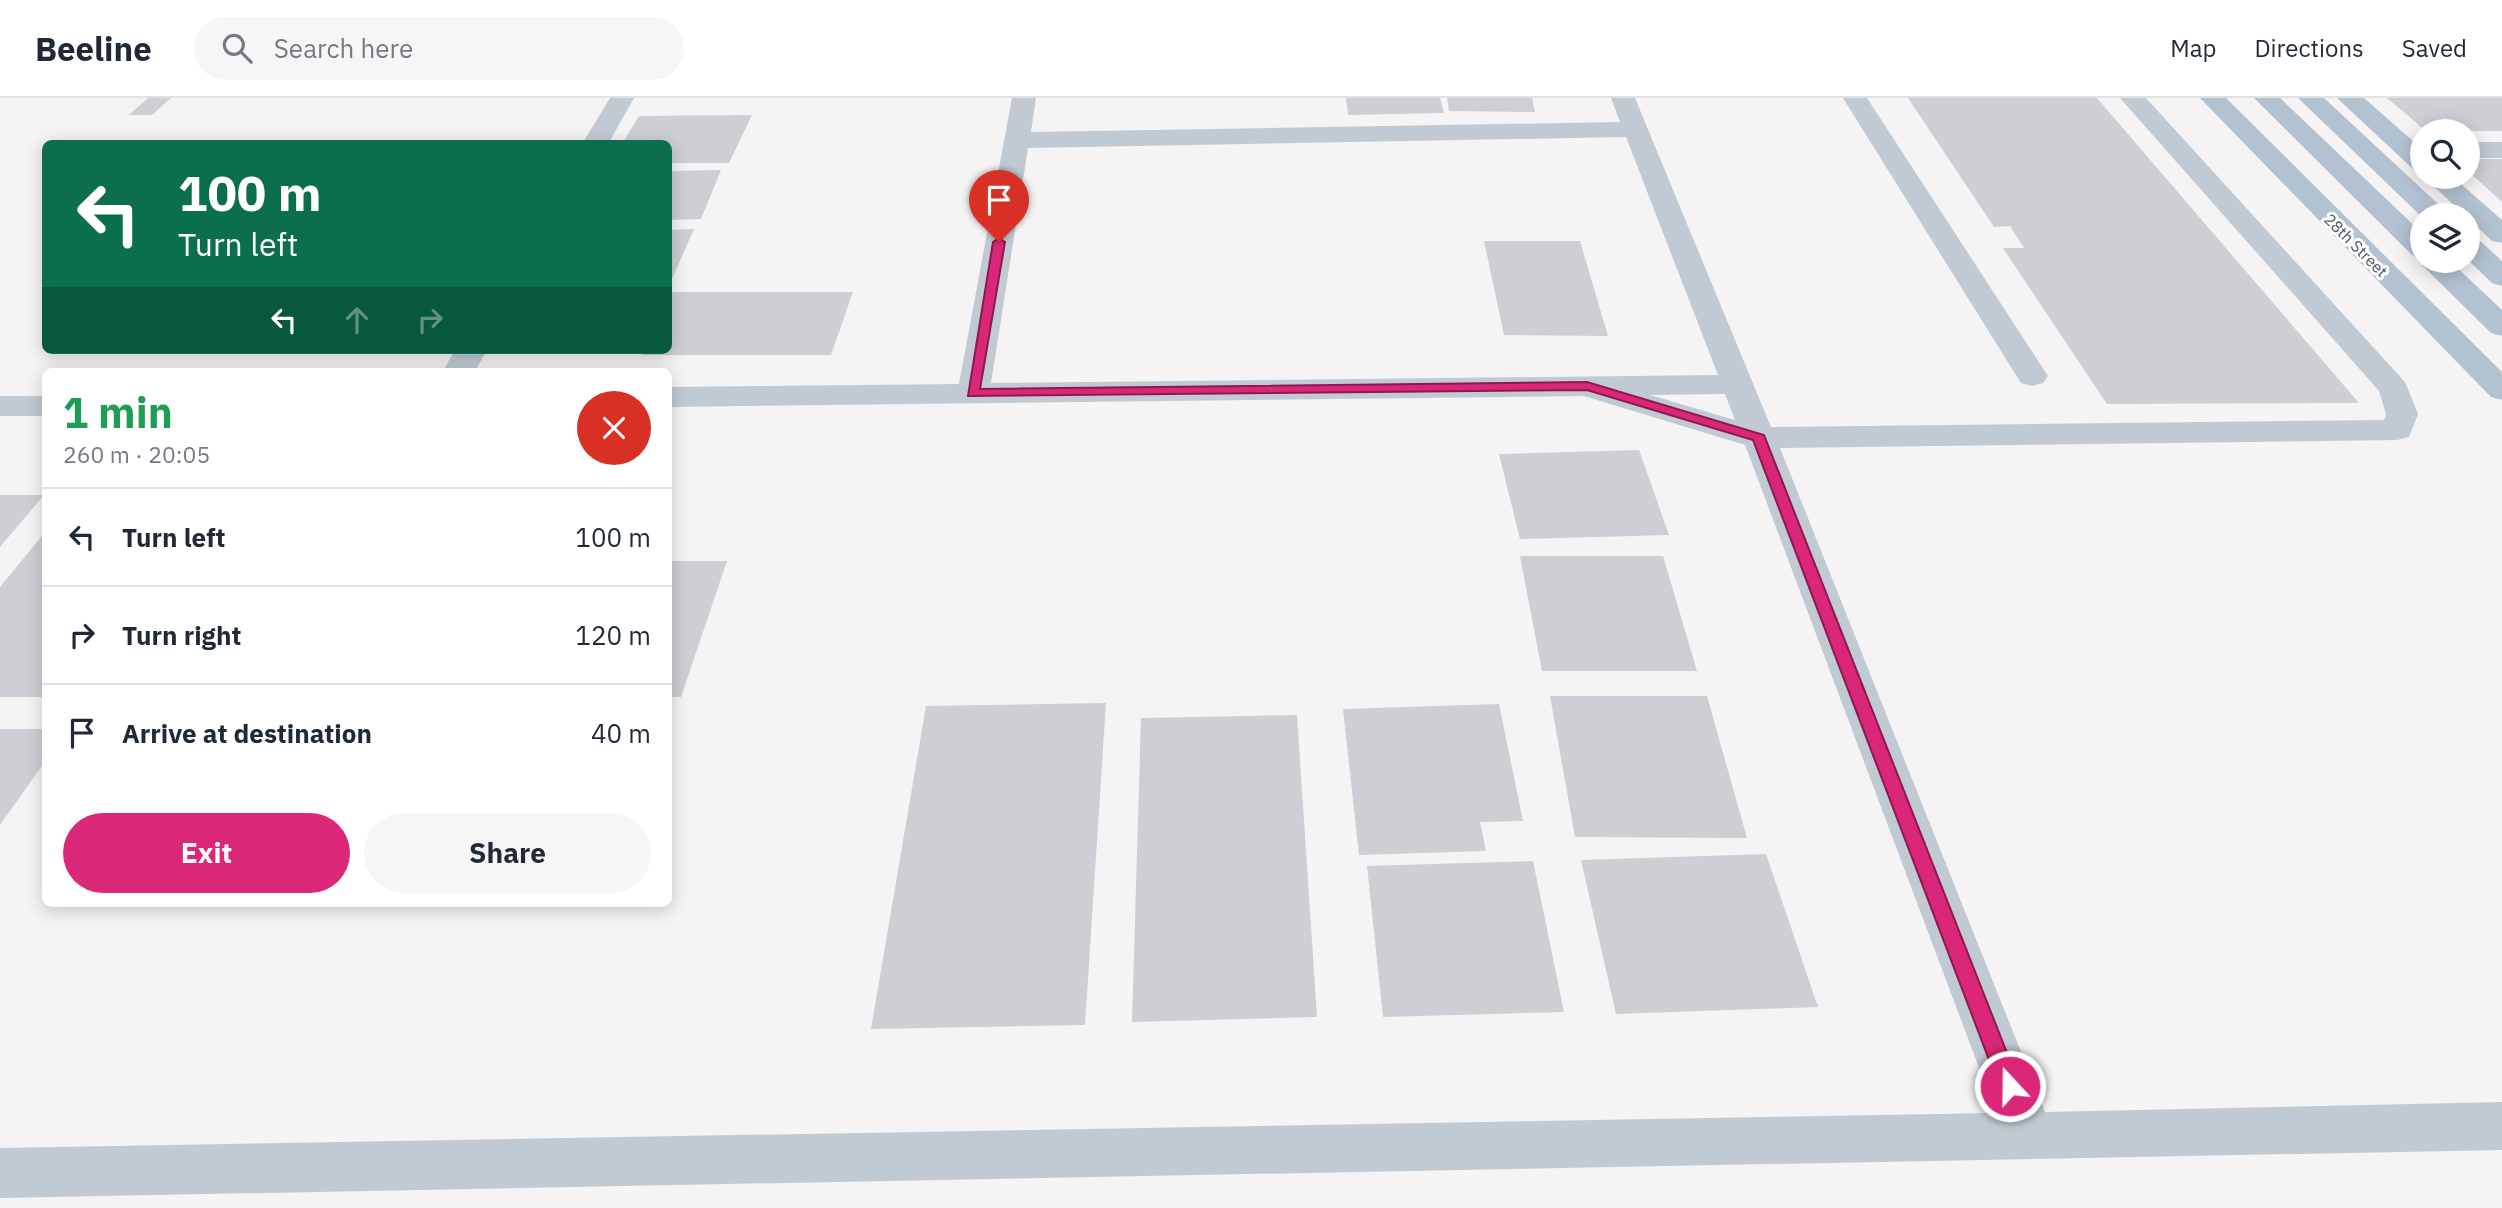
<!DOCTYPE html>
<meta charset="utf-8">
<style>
body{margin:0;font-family:"IBM Plex Sans",sans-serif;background:#f6f6f7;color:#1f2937;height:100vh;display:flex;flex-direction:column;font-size:26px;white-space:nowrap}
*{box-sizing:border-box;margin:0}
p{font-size:23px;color:#747a83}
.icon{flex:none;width:38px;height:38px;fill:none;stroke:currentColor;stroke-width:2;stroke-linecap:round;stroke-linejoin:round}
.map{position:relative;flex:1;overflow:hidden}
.sheet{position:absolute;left:42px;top:270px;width:630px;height:539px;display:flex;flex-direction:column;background:#fff;border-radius:10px;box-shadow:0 4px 18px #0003}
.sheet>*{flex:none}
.hud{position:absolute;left:42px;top:42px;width:630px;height:214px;border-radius:10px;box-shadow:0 4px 18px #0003;background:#0b6e4f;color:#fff;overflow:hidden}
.tools{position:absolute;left:2410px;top:21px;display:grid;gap:14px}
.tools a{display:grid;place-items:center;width:70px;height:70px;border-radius:50%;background:#fff;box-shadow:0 4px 18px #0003;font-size:35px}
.pin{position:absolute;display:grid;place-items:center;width:60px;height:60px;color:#fff;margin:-72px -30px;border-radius:50% 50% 50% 0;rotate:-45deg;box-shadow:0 0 7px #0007}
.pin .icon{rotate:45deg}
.me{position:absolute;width:77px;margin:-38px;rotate:339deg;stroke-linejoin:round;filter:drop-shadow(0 0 5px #0008)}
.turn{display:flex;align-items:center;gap:24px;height:147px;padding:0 21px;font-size:32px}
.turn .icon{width:91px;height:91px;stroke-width:2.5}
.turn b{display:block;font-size:49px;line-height:60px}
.lanes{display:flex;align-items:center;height:66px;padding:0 21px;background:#0003;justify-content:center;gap:35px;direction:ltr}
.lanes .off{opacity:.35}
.round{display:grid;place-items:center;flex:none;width:74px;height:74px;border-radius:37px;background:#f6f6f7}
.overview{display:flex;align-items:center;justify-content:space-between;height:119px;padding:0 21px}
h1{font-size:42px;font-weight:800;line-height:52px;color:#1e9e55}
.button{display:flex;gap:14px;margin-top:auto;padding:14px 21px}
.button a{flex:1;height:80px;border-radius:42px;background:#db2777;color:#fff;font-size:28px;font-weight:800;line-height:80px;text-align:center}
.button a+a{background:#f6f6f7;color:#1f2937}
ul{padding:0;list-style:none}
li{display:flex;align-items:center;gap:21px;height:98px;padding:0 21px;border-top:2px solid #e0e1e3}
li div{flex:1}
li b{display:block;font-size:26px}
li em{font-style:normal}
header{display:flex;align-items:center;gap:42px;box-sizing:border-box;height:98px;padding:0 35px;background:#fff;border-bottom:2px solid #e0e1e3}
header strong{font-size:33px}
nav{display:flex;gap:38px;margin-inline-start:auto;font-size:24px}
.search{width:490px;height:63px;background:#f6f6f7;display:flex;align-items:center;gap:18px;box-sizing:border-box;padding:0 24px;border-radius:38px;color:#747a83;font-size:26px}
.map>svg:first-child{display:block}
.building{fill:#cdcfd5}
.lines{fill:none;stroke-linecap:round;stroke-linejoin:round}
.minor{fill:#c1cad2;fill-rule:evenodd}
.major{fill:#b3c2d1;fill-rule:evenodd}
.route{fill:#db2777;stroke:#8e194d;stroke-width:2}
.labels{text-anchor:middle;stroke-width:6;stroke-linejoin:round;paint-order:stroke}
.far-street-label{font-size:16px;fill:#4a5661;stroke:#fff}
</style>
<header>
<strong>Beeline</strong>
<div class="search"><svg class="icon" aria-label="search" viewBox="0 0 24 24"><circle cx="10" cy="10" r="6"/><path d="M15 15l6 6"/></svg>Search here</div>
<nav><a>Map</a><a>Directions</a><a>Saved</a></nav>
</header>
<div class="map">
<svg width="2502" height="1110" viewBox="0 0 2502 1110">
<rect width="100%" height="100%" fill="#f5f3f3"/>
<path class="building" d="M148 0H171L152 17H129Z
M1346 0H1440L1444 15 1348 17Z
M1447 0H1532L1535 14 1449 13Z
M1908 0H2097L2359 305 2107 306 2003 150H2024L2010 128 1994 129Z
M2387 0H2502V33H2426Z
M752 17 729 65H668V46H622L639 18Z
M2468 61H2502V104L2468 73Z
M721 72 701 121 668 122V73Z
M694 131 668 190V132Z
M1484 143H1580L1608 238 1504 237Z
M673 194H853L831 257H642L645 252H668V203Z
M511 252H583V254L509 256Z
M1639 352 1669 437 1520 441 1499 356Z
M0 397H44L0 449Z
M46 433V599H0V489Z
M1520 458H1663L1697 573H1542Z
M668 463H727L681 599H668Z
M1550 598H1707L1747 740 1575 739Z
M1106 605 1085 927 871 931 926 608Z
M1499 606 1523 723 1480 724 1486 753 1359 757 1343 611Z
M1297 617 1317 919 1132 924 1141 620Z
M0 631H46V662L0 727Z
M1766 756 1818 909 1616 916 1581 762Z
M1533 763 1564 914 1383 919 1367 768Z"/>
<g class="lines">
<path class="minor" d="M610 0H634L608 46H582Z
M1012 0H1036L1031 34 1620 24 1611 0H1635L1771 329 2384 322 2386 316 2379 293 2120 0H2146L2405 284 2418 316 2409 339 2397 342 1780 350 2045 1014 2502 1004V1052L0 1100V1050L1996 1015 1745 347 1584 298 668 309V289L959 286ZM1626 39 1718 277 991 285 1028 50ZM1725 296 1735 322 1650 297Z
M1843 0H1867L2048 278 2043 285 2032 288 2021 285Z
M2468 44H2502V60H2468Z
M455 252H487L475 273H443Z
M0 298H46V318H0Z"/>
<path class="major" d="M2200 0H2226L2502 274V302L2491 299Z
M2254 0H2280L2422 135V163H2450L2502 212V238L2491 235 2424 169 2420 163 2422 160 2412 157Z
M2298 0H2324L2450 117 2422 119Z
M2337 0H2364L2422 51V73L2413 71Z
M2424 79H2453L2502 122V145L2492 143Z
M2468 138 2478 141 2502 163V188L2492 185 2468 162Z"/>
</g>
<path class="route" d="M999 140 1005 144 980 291 1587 284 1764 337 2020 988 2017 994 2010 997 2002 994 1999 988 1753 342 1587 292 968 298 993 144Z"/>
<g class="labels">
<g class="far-street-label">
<text transform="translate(2356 147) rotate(45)" y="6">28th Street</text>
</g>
</g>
</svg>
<div class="tools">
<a><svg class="icon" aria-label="search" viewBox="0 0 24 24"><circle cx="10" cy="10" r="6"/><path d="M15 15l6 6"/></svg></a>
<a><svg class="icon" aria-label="layers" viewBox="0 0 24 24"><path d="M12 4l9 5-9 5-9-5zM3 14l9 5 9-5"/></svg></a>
</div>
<div class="pin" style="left:999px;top:144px;background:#d93025"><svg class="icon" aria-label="arrive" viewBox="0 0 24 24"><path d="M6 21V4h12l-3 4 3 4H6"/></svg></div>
<svg class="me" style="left:2010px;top:988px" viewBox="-20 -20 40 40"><circle r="17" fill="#db2777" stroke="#fff" stroke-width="3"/><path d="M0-11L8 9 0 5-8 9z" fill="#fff"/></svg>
<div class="hud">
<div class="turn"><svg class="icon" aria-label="left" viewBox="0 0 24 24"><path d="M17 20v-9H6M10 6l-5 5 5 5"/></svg><div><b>100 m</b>Turn left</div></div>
<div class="lanes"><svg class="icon" aria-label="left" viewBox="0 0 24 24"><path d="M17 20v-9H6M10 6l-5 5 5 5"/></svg><svg class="icon off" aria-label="ahead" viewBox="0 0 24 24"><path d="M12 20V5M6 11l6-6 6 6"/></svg><svg class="icon off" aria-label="right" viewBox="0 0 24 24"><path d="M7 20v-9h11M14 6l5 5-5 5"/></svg></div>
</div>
<section class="sheet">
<div class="overview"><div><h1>1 min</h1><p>260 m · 20:05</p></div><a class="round" style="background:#d93025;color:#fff"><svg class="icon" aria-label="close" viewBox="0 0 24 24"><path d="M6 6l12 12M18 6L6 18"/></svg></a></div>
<ul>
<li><svg class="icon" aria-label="left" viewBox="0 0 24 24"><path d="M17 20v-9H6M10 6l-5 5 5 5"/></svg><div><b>Turn left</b></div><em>100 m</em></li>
<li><svg class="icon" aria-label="right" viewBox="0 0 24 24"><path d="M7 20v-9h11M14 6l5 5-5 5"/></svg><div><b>Turn right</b></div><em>120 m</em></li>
<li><svg class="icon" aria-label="arrive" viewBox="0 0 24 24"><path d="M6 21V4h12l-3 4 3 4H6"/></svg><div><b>Arrive at destination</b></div><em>40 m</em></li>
</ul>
<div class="button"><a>Exit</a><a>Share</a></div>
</section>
</div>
